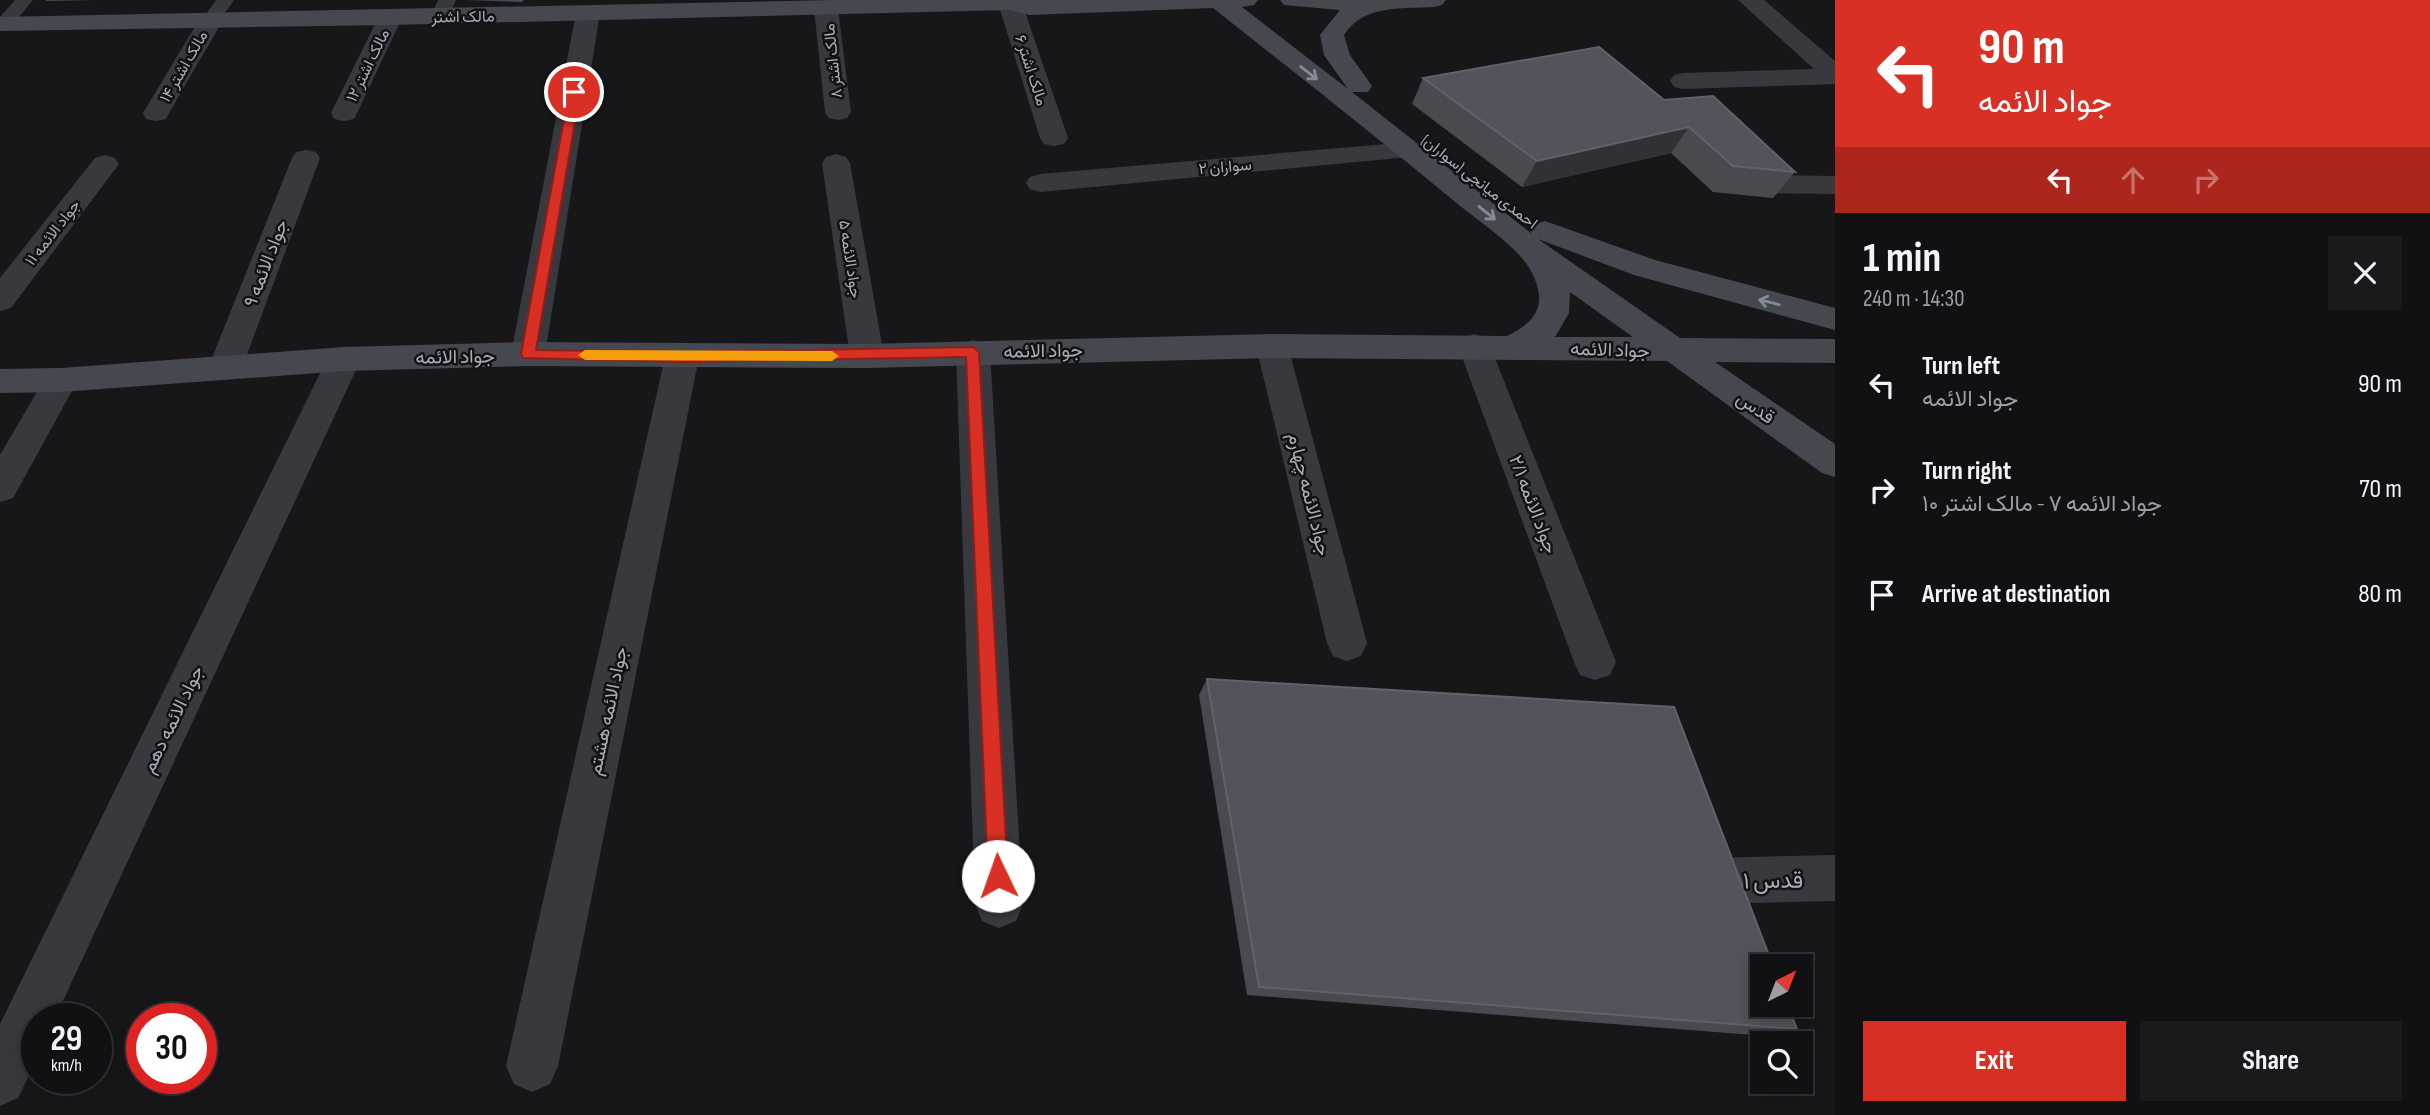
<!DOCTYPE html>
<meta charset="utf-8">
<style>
body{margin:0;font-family:"Sofia Sans Condensed",Vazirmatn,sans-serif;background:#1a1a1d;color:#f1f3f6;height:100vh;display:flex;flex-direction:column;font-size:26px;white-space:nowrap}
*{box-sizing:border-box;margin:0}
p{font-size:23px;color:#9c9da0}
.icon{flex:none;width:38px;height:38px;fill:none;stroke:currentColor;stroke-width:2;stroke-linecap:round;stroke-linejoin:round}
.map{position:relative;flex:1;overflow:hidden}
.details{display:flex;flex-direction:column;background:#111114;width:595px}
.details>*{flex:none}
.guide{background:#d93025;color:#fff;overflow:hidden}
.needle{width:46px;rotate:42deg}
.buttons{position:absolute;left:1750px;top:954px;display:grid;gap:14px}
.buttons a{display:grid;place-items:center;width:63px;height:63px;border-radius:0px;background:#111114;box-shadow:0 4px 18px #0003,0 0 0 2px #303134;font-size:35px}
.speed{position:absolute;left:21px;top:1003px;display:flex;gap:14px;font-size:35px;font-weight:700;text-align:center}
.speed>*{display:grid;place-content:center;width:91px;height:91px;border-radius:50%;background:#111114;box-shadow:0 4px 18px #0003,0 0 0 2px #303134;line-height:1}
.speed small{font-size:18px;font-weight:400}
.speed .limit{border:10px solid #d22;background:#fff;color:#111}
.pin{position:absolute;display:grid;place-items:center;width:60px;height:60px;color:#fff;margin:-30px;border:4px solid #fff;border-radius:50%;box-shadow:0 2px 7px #0007}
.me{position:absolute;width:77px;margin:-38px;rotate:357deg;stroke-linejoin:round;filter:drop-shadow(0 0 5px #0008)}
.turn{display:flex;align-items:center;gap:24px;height:147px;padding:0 28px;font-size:32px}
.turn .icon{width:91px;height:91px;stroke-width:2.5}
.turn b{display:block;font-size:49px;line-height:60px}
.lanes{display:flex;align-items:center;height:66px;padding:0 28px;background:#0003;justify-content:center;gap:35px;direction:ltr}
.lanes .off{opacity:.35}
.round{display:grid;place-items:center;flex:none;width:74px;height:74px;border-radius:0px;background:#1a1a1d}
.headline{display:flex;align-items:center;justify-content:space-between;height:119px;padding:0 28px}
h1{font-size:42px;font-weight:700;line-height:52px}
.cta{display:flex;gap:14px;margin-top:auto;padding:14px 28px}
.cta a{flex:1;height:80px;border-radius:0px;background:#d93025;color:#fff;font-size:28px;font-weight:700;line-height:80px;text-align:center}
.cta a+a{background:#1a1a1d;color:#f1f3f6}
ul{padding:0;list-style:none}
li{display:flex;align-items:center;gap:21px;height:105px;padding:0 28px}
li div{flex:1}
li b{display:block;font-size:26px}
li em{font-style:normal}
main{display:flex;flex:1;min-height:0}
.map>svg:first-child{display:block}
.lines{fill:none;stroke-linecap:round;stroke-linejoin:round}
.lane{fill:#38393f;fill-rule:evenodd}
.street{fill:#38393f;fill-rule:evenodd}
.secondary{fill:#46484f;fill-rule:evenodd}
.wall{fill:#484a4f}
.shaded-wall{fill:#303135}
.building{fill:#53545b;stroke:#60626a;stroke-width:2}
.oneway{stroke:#868a95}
.route{fill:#d93025;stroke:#8d1f18;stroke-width:2}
.slow{fill:#f59e0b}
.labels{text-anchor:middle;stroke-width:5;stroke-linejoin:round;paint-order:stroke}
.far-street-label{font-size:16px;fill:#a9aeba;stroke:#121215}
.street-label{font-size:19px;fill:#a9aeba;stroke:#121215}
.near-street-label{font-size:23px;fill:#a9aeba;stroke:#121215}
</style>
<main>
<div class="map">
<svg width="1835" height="1115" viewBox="0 0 1835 1115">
<rect width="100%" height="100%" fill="#17171a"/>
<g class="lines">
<path class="lane" d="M15 0H33L10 28H0V17Z
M216 0H234L217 24H205L202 20Z
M438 0H456L446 21 440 22 431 17Z"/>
<path class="street" d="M1000 0H1020L1022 3 1068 138 1064 144 1054 146 1044 144 1040 138 998 3Z
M1738 0H1764L1835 61V84L1683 89 1674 87 1670 81 1674 75 1683 73 1814 69Z
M826 2 835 4 838 9 851 112 847 118 838 120 829 118 825 112 814 9 817 4Z
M588 6 597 8 600 13 545 354 540 362 528 366 516 362 511 354 576 13 579 8Z
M390 11 399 13 402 18 357 113 354 119 344 121 334 119 331 113 378 18 381 13Z
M211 13 220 15 223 20 169 113 166 119 156 121 146 119 143 113 199 20 202 15Z
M1410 142 1420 144 1424 150 1420 156 1040 192 1030 189 1026 183 1030 177 1040 174Z
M306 150 316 152 320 158 242 368 237 377 225 380 213 377 208 368 292 158 296 152Z
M836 154 846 157 850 163 884 356 879 364 867 368 855 364 850 356 822 163 826 157Z
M105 155 115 158 119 164 11 308 0 311V278L95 158Z
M1761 175 1835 176V194L1761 193 1751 190 1747 184 1751 178Z
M1272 334 1284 338 1288 346 1367 643 1361 656 1347 661 1333 656 1327 643 1256 346 1260 338Z
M1474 334 1486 338 1490 346 1616 662 1610 675 1595 680 1580 675 1574 662 1458 346 1462 338Z
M973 340 985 344 990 352 1023 904 1016 921 999 928 982 921 975 904 956 352 961 344Z
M682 345 694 349 699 357 558 1066 550 1084 532 1092 514 1084 506 1066 665 357 670 349Z
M344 347 356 351 361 359 55 1018H37V1059L18 1098 0 1106V1024L327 359 332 351Z
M61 368 73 371 78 380 13 498 0 502V455L49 371Z
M1835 855V901L1710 904 1693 898 1687 881 1693 864 1710 858Z"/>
<path class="secondary" d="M835 0H1258L1254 5 1242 7 1348 89 1324 55 1320 35 1340 10 1284 5 1280 0H1446L1442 5 1434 7C1402 9 1364 4 1344 35L1350 55 1372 86 1368 92H1352L1532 234 1530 231 1534 224 1545 221 1655 260 1835 308V330L1634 275 1538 239 1680 338 1835 339V363L1715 362 1835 444V477L1822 473 1667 361 1272 358 867 368 528 366 344 371 61 392 0 393V369L61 368 344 347 528 342 867 344 1272 334 1507 336C1536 322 1548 305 1532 273 1520 248 1481 223 1459 205 1378 138 1295 73 1213 8L1029 15 1010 10 390 25 0 31V17ZM1570 292 1633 337H1555L1569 313Z"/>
</g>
<path class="wall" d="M45 0H97L47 1Z
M464 0H524L522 2Z
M1423 78 1664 100 1795 172 1773 198 1713 192 1671 153 1522 187 1412 104Z
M1207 679 1797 1029 1766 1036 1247 995 1199 695Z"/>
<path class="shaded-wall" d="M1689 127 1671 153 1522 187 1537 161Z"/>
<path class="building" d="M1599 47 1664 100 1713 96 1795 172 1733 166 1689 127 1537 161 1423 78Z
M1207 679 1674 707 1773 966H1762V1004H1787L1797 1029 1259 987Z"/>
<defs><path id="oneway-shaft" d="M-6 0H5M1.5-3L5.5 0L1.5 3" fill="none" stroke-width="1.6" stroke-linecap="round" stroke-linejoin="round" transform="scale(1.75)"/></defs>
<g class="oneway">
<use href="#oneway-shaft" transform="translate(1309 73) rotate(38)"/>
<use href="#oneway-shaft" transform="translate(1487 213) rotate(39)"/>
<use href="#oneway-shaft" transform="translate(1769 302) rotate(-166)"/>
</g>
<path class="route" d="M574 89 580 92 536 350 682 352 973 347 979 352 1008 876 1005 883 998 886 991 883 988 876 966 357 682 362 523 358 521 354 569 92Z"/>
<path class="slow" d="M585 350 832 351 839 356 832 361 585 360 578 355Z"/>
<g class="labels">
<g class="far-street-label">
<text transform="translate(463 16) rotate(-1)" y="6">مالک اشتر</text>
<text transform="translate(832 61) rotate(-96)" y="6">مالک اشتر ۸</text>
<text transform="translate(367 65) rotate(-64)" y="6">مالک اشتر ۱۲</text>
<text transform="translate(183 66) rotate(-60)" y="6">مالک اشتر ۱۴</text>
<text transform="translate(1032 70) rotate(72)" y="6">مالک اشتر ۶</text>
<text transform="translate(1225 166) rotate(-5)" y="6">سواران ۲</text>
<text transform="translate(1480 181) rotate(38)" y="6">احمدی میانجی (سواران)</text>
<text transform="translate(52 232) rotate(-52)" y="6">جواد الائمه ۱۱</text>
<text transform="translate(851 259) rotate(81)" y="6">جواد الائمه ۵</text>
</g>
<g class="street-label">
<text transform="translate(265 263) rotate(-69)" y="7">جواد الائمه ۹</text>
<text transform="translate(1610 349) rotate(2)" y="7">جواد الائمه</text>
<text transform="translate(1043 350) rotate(-1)" y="7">جواد الائمه</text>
<text transform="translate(455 356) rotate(-1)" y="7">جواد الائمه</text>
<text transform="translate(1756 407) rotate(35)" y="7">قدس</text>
<text transform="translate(1310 494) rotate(76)" y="7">جواد الائمه چهارم</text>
<text transform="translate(1534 504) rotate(69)" y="7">جواد الائمه ۲/۱</text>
<text transform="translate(607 711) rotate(-78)" y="7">جواد الائمه هشتم</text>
<text transform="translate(172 719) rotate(-64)" y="7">جواد الائمه دهم</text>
</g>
<g class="near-street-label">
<text transform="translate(1773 880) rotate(-1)" y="8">قدس ۱</text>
</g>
</g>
</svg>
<div class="buttons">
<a><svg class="needle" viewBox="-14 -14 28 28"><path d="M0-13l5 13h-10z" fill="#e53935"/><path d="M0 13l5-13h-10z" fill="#9c9da0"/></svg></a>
<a><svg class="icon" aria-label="search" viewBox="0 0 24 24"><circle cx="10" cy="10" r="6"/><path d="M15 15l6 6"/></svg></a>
</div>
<div class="speed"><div>29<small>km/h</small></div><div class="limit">30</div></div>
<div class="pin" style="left:574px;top:92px;background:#d93025"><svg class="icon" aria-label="arrive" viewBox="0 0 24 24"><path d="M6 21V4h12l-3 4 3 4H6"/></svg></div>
<svg class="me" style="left:998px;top:876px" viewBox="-20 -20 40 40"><circle r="19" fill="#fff"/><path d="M0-13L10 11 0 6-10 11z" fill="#d93025"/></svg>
</div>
<section class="details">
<div class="guide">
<div class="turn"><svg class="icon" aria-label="left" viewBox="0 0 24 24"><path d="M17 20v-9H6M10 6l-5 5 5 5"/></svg><div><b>90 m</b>جواد الائمه</div></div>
<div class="lanes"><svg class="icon" aria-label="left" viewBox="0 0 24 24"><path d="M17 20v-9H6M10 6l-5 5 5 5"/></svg><svg class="icon off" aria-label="ahead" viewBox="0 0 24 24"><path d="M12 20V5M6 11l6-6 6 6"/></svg><svg class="icon off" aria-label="right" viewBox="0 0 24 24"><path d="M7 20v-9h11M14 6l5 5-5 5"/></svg></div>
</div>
<div class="headline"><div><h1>1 min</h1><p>240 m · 14:30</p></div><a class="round"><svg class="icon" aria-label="close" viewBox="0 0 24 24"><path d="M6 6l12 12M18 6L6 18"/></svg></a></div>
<ul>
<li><svg class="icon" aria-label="left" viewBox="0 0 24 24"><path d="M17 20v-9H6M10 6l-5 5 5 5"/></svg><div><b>Turn left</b><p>جواد الائمه</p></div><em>90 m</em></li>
<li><svg class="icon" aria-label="right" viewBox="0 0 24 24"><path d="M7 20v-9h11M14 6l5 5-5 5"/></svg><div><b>Turn right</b><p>جواد الائمه ۷ - مالک اشتر ۱۰</p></div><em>70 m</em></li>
<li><svg class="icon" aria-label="arrive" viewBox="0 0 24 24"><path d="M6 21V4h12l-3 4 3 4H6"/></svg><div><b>Arrive at destination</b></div><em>80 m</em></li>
</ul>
<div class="cta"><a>Exit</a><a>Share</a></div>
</section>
</main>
